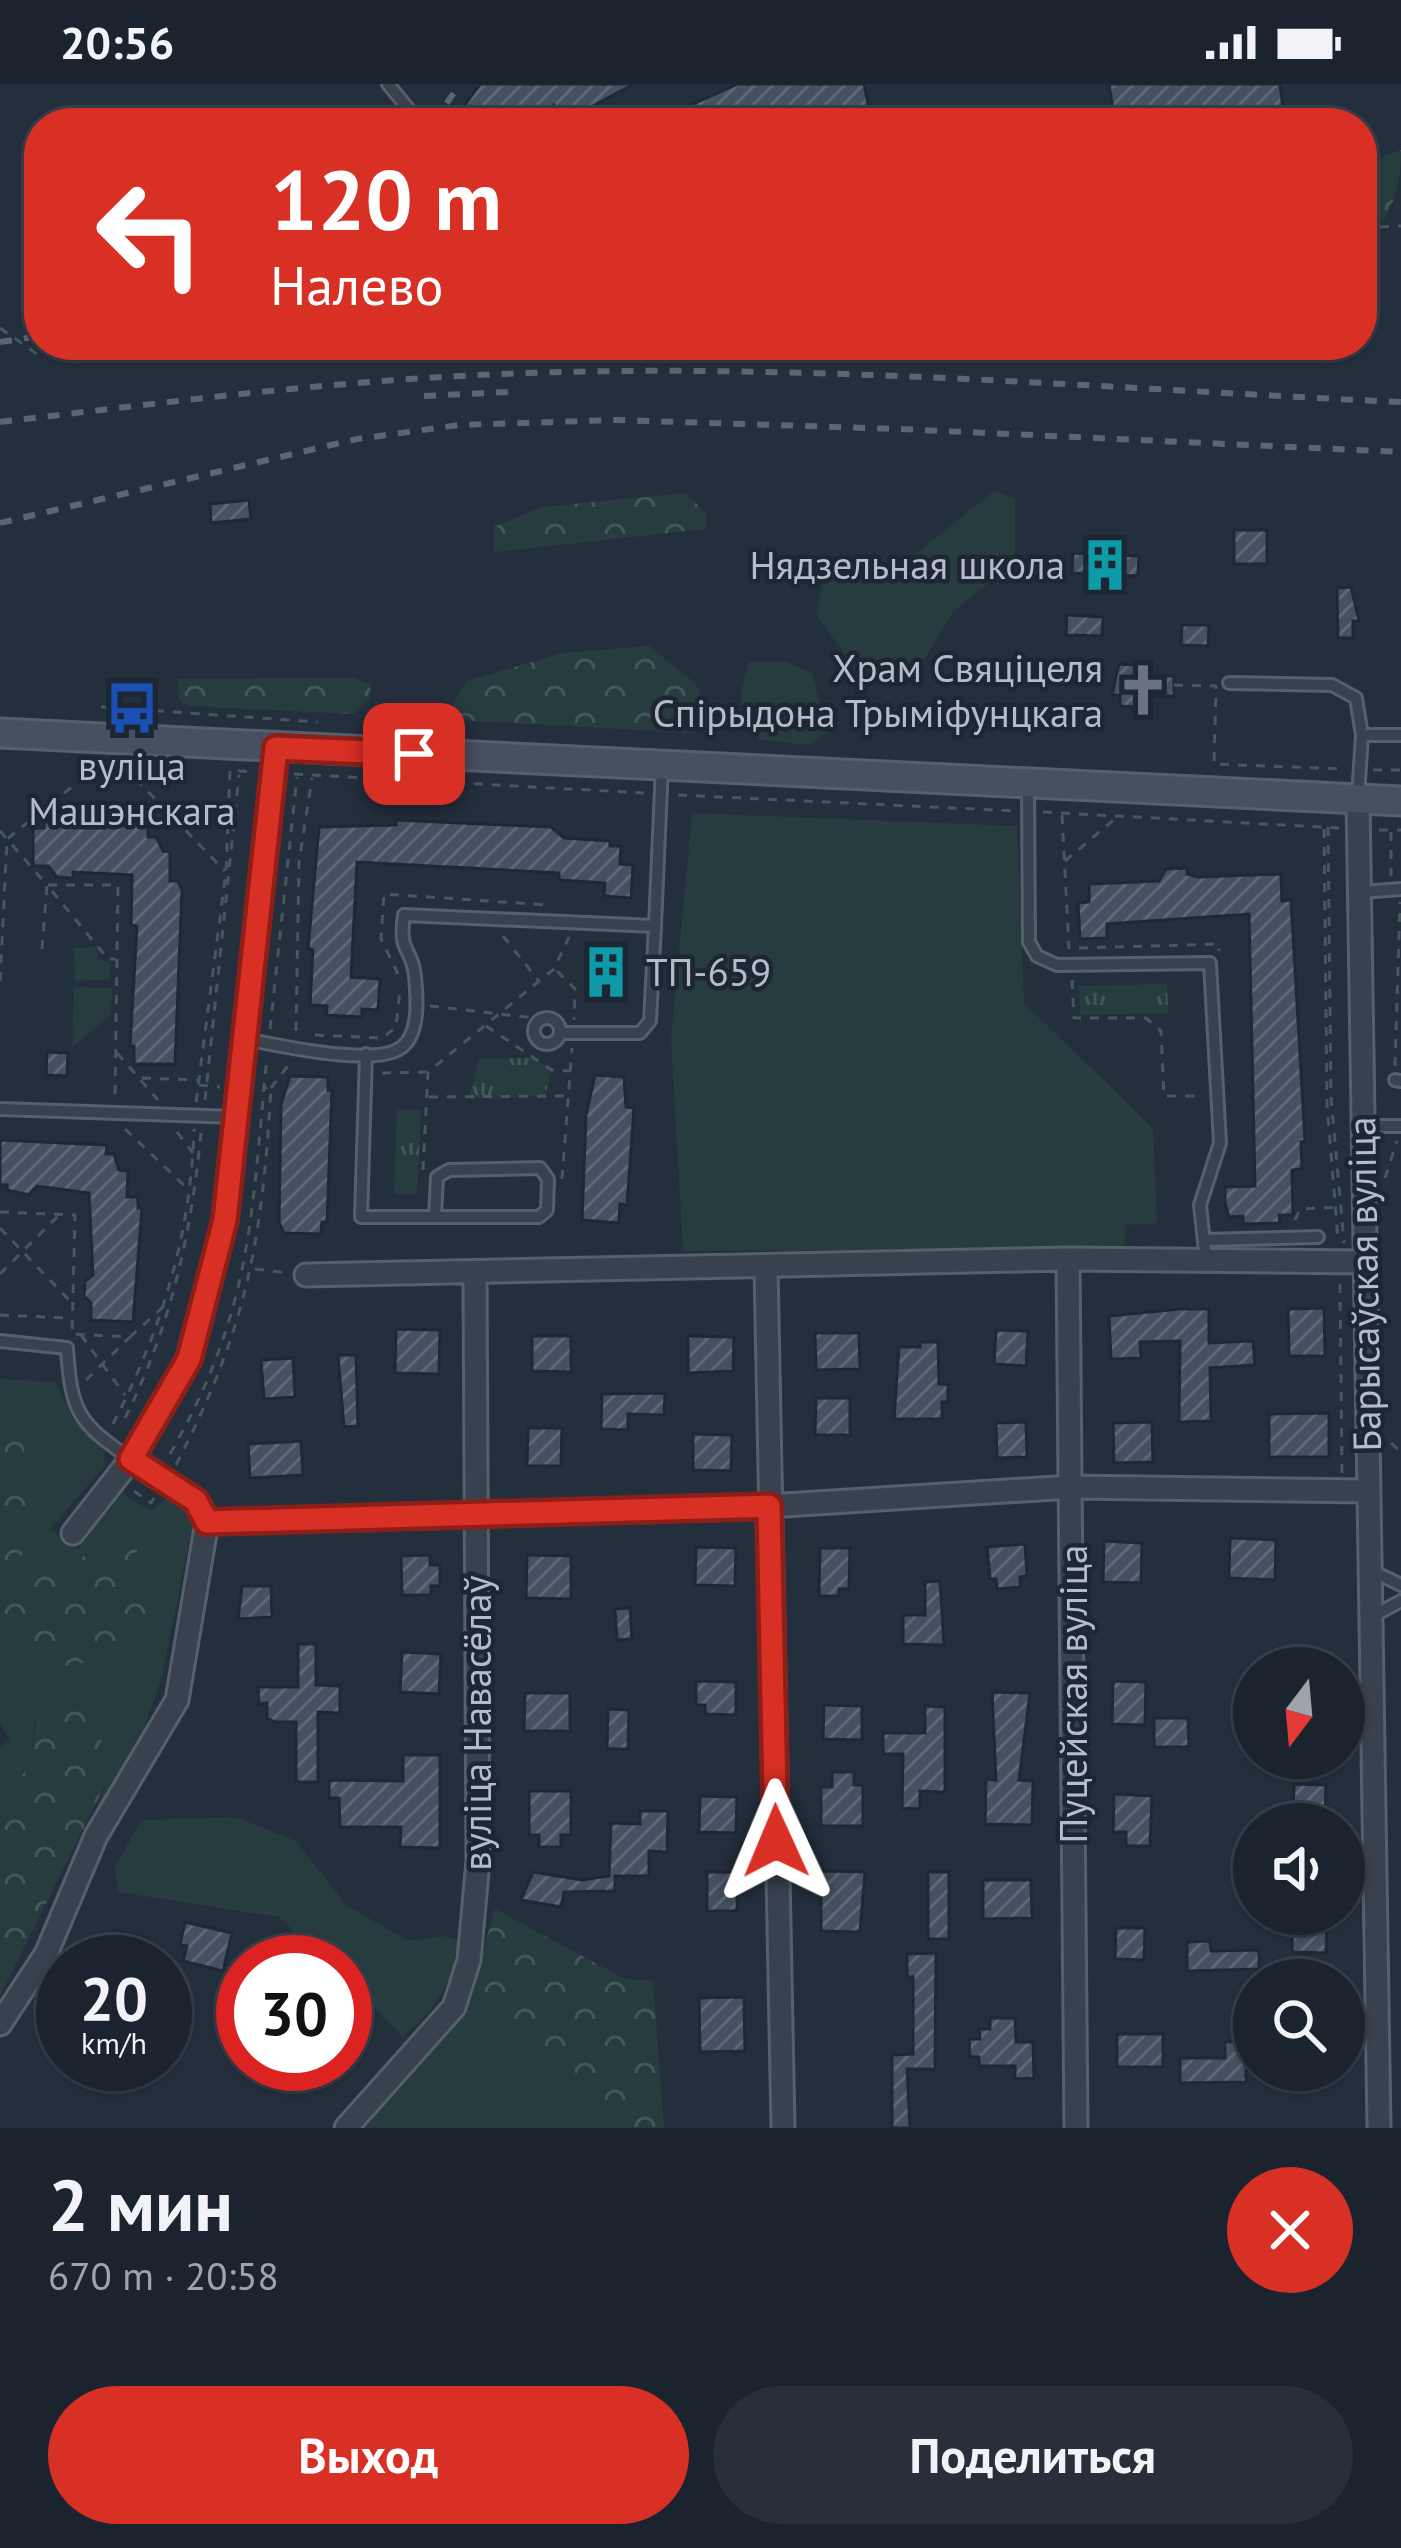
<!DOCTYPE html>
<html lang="ru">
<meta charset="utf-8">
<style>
body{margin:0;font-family:"PT Sans",sans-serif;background:#282f3a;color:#f1f3f6;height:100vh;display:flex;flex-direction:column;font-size:45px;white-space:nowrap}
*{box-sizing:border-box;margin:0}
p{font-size:39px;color:#a0a4aa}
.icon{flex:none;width:66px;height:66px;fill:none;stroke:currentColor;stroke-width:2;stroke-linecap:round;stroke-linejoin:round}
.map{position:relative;height:2044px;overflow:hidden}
.drawer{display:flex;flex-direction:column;background:#1b232e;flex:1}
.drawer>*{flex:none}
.guide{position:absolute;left:24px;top:24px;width:1353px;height:252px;border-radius:48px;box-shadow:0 3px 9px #0004,0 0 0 3px #39404a;background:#d93025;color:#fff;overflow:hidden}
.needle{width:78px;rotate:196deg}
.tools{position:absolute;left:1233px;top:1563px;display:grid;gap:24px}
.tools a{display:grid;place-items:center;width:132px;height:132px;border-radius:50%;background:#1b232e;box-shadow:0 3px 9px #0004,0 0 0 3px #39404a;font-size:60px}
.speed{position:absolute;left:36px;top:1851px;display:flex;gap:24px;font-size:60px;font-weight:700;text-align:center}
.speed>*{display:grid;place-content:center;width:156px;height:156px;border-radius:50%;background:#1b232e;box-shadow:0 3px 9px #0004,0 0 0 3px #39404a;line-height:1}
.speed small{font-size:30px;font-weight:400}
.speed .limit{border:18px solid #d22;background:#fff;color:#111}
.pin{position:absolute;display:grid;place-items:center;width:102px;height:102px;color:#fff;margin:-51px;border-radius:24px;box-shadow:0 6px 18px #0006}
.me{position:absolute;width:132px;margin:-66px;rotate:359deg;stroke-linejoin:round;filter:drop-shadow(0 0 9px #0008)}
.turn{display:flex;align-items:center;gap:42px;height:252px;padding:0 48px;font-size:54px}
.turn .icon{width:156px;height:156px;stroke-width:2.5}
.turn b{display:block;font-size:84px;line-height:102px}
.round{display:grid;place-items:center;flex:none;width:126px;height:126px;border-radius:63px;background:#282f3a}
.overview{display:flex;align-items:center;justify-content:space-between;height:204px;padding:0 48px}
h1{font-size:72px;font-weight:800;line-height:90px}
.button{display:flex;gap:24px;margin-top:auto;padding:24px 48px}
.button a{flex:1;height:138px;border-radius:72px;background:#d93025;color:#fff;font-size:48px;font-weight:800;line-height:138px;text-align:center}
.button a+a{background:#282f3a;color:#f1f3f6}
.status{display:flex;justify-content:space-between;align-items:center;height:84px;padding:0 60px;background:#1b232e;direction:ltr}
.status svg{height:33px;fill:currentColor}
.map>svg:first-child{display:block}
.grass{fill:#263c3f}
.forest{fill:url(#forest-crowns)}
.park{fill:url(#park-tufts)}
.building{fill:url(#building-hatch);stroke:#1f2835;stroke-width:3}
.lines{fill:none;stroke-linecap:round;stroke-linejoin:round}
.lane-casing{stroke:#565f6c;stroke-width:16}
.street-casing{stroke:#565f6c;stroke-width:27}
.secondary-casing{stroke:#565f6c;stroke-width:33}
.path{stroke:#44595c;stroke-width:3;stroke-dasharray:9 9;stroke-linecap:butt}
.lane{stroke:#38414e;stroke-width:10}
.street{stroke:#38414e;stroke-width:21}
.secondary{stroke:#465061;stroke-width:27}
.rail{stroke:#5a6575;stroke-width:6;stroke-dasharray:12 12;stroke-linecap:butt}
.route-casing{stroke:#8d1f18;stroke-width:30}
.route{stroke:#d93025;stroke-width:21}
.labels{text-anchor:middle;stroke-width:9;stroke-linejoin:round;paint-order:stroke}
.poi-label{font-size:39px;fill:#b4bcc9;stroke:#1d2633;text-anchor:end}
.street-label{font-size:39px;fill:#b4bcc9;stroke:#1d2633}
</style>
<div class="status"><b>20:56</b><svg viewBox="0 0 49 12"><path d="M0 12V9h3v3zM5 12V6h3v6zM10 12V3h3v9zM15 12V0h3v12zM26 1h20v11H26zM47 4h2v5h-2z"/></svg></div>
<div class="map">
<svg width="1401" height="2044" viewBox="0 0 1401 2044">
<defs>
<pattern id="forest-crowns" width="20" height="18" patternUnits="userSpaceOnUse" patternTransform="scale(3)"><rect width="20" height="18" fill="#263c3f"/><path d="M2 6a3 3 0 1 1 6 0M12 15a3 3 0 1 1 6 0" fill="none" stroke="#435659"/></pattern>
<pattern id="park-tufts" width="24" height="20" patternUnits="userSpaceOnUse" patternTransform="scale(3)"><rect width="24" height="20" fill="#263c3f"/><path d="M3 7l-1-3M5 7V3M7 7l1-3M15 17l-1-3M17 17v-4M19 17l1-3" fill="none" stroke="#435659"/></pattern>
<pattern id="building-hatch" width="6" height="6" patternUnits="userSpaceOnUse" patternTransform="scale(3)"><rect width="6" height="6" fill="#455162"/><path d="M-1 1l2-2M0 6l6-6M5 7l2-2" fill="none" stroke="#5d6877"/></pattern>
</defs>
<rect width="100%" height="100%" fill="#242f3e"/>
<path class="grass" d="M994 407 1015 415V477L954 527 919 584 866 601 816 530 823 499 855 483 903 480Z
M784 577 812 589 828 648 810 661 760 656 742 638 741 606 749 578Z
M692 729 1017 742 1024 919 1153 1044 1157 1139 1126 1141 1124 1166 683 1167 671 954Z
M96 863 98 876 111 878 109 896 75 897 74 864Z
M74 903 112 904 111 930 72 964Z
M0 1295 56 1298 73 1335 105 1368 104 1383 50 1445 78 1465 122 1409 151 1427 170 1411 186 1421 193 1440 161 1596 140 1656 95 1728 108 1695 34 1637C34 1670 35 1693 0 1705V1663L10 1656 0 1640V1549L62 1582 138 1512 119 1455C87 1470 56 1491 21 1477L31 1422 22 1350 0 1329Z
M235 1733 296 1757 346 1821 408 1857 444 1852 458 1856C454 1897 436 1927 403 1952L345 1896V1878H326L279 1833 118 1808 115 1782 142 1736Z
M471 1908 633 2044H365L435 1960Z"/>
<path class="forest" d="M1401 66C1401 97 1393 141 1362 155V81Z
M685 409 706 429V445L494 468V443L542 423Z
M649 562 696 600 705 621 692 649 458 636 453 619 467 597 562 569Z
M354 594 370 600 371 613 354 630 189 622 179 616 178 595Z
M0 1329 22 1349 31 1422 21 1477C56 1492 87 1470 119 1455L137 1465 138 1512 161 1535 138 1571 62 1582 0 1549Z
M80 1608 96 1626 108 1695 0 1912V1705C43 1690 31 1654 38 1616Z
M495 1825 625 1895 653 1897 664 2044H633L471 1908Z"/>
<path class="park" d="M1167 900 1168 929 1080 931 1079 902Z
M534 974 552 986 545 1012 469 1014 479 975Z
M397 1025 421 1026 417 1111 394 1110Z"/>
<path class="building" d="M480 0H634L591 23 600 39H564L554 21 541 39H452Z
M738 0H864L872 39H650Z
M1109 0H1280L1285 39H1115Z
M249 416 251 435 211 439 210 420Z
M1234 446H1267V480H1234Z
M1073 469 1139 472 1138 492 1072 489Z
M1351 503 1359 537H1353V554H1338L1337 504Z
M1067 531 1103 533 1102 552 1066 551Z
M1182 541H1209L1208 562 1181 561Z
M1119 580 1135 581V592H1174V612H1136V623L1120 622V611H1112Z
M396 736 551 743 564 754 610 757V762H621L620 780 633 781 631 814 604 812 605 799 559 796V789L357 778 351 893 380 895 378 926 362 925V933L326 931 327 922 310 921 313 866 308 865 319 743 396 741Z
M44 738 148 741V753H156L163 767 170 768V797H178L182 806 175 980H134V962H130L137 842 131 841 132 791 73 788V794L57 793 48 782H33V744H44Z
M1187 784V790L1198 793 1281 790 1282 817 1291 816 1305 1057 1301 1058 1302 1085 1292 1086 1293 1131H1279L1280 1139 1243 1140V1132L1229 1133 1225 1119V1103L1255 1102 1249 830 1107 840V854L1080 855 1078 819 1089 818V800L1159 797 1166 785Z
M596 876H617L616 899H595Z
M47 968 68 969 67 992 46 991Z
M595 991 624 993 626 1023 634 1024 627 1121 620 1120 619 1139 582 1136 586 1031Z
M290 992 328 993V1006H332L327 1138H322L321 1150 284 1149 279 1138 281 1020Z
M0 1056 107 1061 106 1070H114L119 1086 128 1087 127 1113H138V1124H142L133 1238 91 1236V1219L84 1212 85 1197 93 1191 89 1109 37 1102 29 1111 7 1106V1101H0Z
M1324 1224 1325 1272H1289L1288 1225Z
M1180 1225H1209V1259L1253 1257 1255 1281 1210 1284 1211 1337 1179 1338 1180 1257 1140 1258 1141 1274 1111 1275 1109 1232Z
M396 1245 440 1246 439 1290 395 1289Z
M996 1246 1028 1247 1026 1282 994 1280Z
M815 1249H859L860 1285 816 1286Z
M532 1252H571V1288L532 1287Z
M688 1252 734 1253 733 1287 688 1289Z
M920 1258H938L939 1300H948V1318H942V1335H894L899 1263H920Z
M338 1271H356L358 1342 344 1343Z
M293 1274 295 1313 264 1315 261 1276Z
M665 1309 664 1331 628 1330V1346L601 1345 602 1310Z
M816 1314H850V1351H815Z
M1329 1329V1373H1269V1330Z
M1026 1338 1027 1373 997 1374 996 1339Z
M1152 1338 1153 1378 1114 1379 1113 1339Z
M528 1344H562L561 1382H527Z
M693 1350 732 1351 731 1387 693 1386Z
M301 1357 303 1391 250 1394 248 1360Z
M1230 1454 1276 1456 1275 1496 1229 1494Z
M1104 1457 1142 1459 1141 1499 1103 1498Z
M1025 1460 1027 1492 1020 1493V1503L997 1505 996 1495H990L987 1463Z
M696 1463 736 1464 735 1502 695 1501Z
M820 1464H850L849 1505H839V1512H819Z
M430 1471V1481H440V1502H431V1511H402L401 1472Z
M527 1471 571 1472V1515L526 1514Z
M940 1497 944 1561 903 1560V1531H925V1498Z
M242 1502H271L272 1533 238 1535Z
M630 1524 632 1555 617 1556 615 1525Z
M298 1560H316V1601L340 1602V1629L318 1628V1698H296V1638H275L267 1634V1619L259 1620 258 1603H298Z
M402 1568 441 1570 439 1610 400 1608Z
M1284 1569 1323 1570V1584H1283Z
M696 1597 736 1598V1631L705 1630V1621H696Z
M1113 1597 1146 1598 1145 1641 1112 1640Z
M992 1608 1030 1609 1019 1696 1033 1697 1032 1741 985 1740 986 1695 996 1696Z
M525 1609H570V1647H524Z
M824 1621 862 1622V1656L823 1655Z
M925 1622 945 1623V1708L920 1707V1725L902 1724 903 1670H883V1649H925Z
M608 1625 629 1626 628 1665H607Z
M1154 1634H1188L1189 1663H1154Z
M403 1671H440V1764L400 1763 401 1743H340L339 1714H329V1696L403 1697Z
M832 1688H854V1701H863V1742H821V1703H832Z
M1294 1700 1326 1701 1325 1737 1293 1736Z
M529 1707H571V1751H561V1763H539V1751H529Z
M1114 1710 1152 1712 1150 1762H1126V1748H1113Z
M700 1712 737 1713 736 1749 699 1748Z
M640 1727H668L667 1768 649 1767V1792H615V1807L564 1808 561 1823 521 1816 533 1788 582 1796 609 1792 611 1739 640 1740Z
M821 1787 865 1788 860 1848 821 1847Z
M707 1788H738L737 1827H707Z
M928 1788H949V1855H928Z
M983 1796H1031L1032 1834 983 1835Z
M1293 1830H1327L1326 1869 1292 1868Z
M185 1838 232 1849 223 1887 183 1877 187 1862 180 1861Z
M1116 1844H1145L1144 1876 1115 1875Z
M113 1846 148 1854 142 1878 107 1870Z
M1210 1857 1211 1867 1259 1866V1885L1187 1887V1858Z
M936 1869 935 1985H907L910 2044H892V1971L913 1970V1893H907V1870Z
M744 1913 745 1967 700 1968 699 1914Z
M990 1934H1015L1016 1958H1033L1034 1994 1015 1995V1982H979V1973H970L969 1955H980L979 1945H990Z
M1117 1950H1163V1983H1117Z
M1246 1957V1998L1180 1999V1974H1225V1958Z"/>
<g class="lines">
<g class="lane-casing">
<path id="lane" d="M388 0 420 39
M1229 599 1332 601 1356 614 1362 651
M1028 704 1029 858 1037 872 1057 881 1210 879 1220 1059 1200 1121 1206 1177
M1358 712 1362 651H1401
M1361 808 1401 805
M534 947a13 13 0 1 1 26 0a13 13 0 1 1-26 0Z
M560 949H640L650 937 655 842
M245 955C277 961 376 984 402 963 420 949 417 914 415 892 412 862 398 871 404 831L655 842 662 681
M366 970 361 1133H539L547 1126 548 1095 540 1084 449 1086 437 1093 435 1133
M1395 996 1401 997
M0 1025 236 1033
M1362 1042H1401
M1204 1156 1318 1153
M0 1257 67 1264C71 1328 78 1339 131 1375
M1372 1487 1401 1501
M1373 1532 1401 1517"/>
</g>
<g class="street-casing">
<path id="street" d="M1358 716 1379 2044
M1068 1175 1076 2044
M766 1183 783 2044
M306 1191 1068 1175 1362 1178
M207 1438 769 1422 1071 1403 1368 1407
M73 1449 131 1375 189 1275 225 1136 276 664
M0 1940 46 1870 96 1752 177 1616 207 1438 196 1417 131 1375
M346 2044 454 1923 469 1876 478 1777 475 1191"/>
</g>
<g class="secondary-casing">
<path id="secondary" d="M0 649 1401 717"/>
</g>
<path class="path" d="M1362 144 1401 142
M0 244 37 270 110 261
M1174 601 1216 602 1214 680 1345 685
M101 623 318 638
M99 681 7 755 47 801H118L115 1013
M123 682 225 787
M1373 686H1401
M294 690 644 709
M678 711 1016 727
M1043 728 1339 744
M1062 731 1069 865
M1328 743 1331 1013 1344 1159
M1324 745 1327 1020 1338 1155
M1379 746H1401
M0 747 7 755 0 899
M1391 748V792
M1065 777 1117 733
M503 852 538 896
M1079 864 1218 860 1219 867
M42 865 47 801 108 875H115
M557 887 575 905 574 936
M398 890 381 855 384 810 548 821
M1072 896 1074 934H1146L1161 947 1164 1012H1200
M430 922 543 935
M486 942 552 986 570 987
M270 945 297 693
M296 947 299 778 312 694
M315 951 383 954 396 943 400 905
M117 969 158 1016
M1395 982 1400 818
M382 989 426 988
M142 994 198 996
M199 1001 220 1003
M271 1004 290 979
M429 1013 569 1012
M205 1016 239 691
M196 1018 226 788 230 686 253 688
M125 1045 188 1105
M177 1048 193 1069
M423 1086 428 988 554 885 569 853
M1385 1094 1397 1057
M562 1095 572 964
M0 1128 75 1131 72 1250 130 1253 162 1224
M1295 1136 1300 1125 1341 1123
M0 1144 69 1216
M255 1185 288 1189
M0 1190 58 1132
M1340 1200 1342 1389
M0 1231 67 1234
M81 1251 125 1311
M86 1296 130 1253
M125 1334C171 1242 191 1151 201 1049
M113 1340C161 1247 191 1151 194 1045
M1391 1359 1401 1368
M170 1370C253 1225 251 1133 267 973
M176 1381C247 1243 262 1159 271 1004H265
M134 1407 151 1419 154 1414"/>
<use href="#lane" class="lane"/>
<use href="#street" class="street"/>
<use href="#secondary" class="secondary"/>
<path class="rail" d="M433 39 460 0
M0 258 39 252
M424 312 508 308
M0 338C153 320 306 300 460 292 772 275 1089 304 1401 318
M0 439 357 355 459 341 616 336 900 345 1401 368"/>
</g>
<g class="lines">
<g class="route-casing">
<path id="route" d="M414 670 276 664 225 1136 189 1275 131 1375 196 1417 207 1438 769 1422 776 1757"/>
</g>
<use href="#route" class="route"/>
</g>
<defs>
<g id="building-bare" transform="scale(4.14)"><path d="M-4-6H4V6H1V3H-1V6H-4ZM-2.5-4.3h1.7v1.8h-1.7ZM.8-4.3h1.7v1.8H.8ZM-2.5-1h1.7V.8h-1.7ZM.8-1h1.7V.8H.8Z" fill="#0f9aa8" stroke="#1d2633" stroke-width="2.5" paint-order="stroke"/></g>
<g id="church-bare" transform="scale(4.14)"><path d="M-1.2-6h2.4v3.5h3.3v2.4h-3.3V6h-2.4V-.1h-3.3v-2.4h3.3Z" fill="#6b7280" stroke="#1d2633" stroke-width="2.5" paint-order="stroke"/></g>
<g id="bus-bare" transform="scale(4.14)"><path d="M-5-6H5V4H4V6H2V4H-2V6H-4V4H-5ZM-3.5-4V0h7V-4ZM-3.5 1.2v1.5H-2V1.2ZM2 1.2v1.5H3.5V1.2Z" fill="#1a4fb4" stroke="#1d2633" stroke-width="2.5" paint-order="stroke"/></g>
</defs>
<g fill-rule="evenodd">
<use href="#building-bare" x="1105" y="481"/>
<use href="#church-bare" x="1143" y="606"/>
<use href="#bus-bare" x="132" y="624"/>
<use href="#building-bare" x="606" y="888"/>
</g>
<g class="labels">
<g class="poi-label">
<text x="1065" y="495">Нядзельная школа</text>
<text x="1103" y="598">Храм Свяціцеля<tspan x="1103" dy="45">Спірыдона Трыміфунцкага</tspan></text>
<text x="132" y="696" text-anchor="middle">вуліца<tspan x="132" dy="45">Машэнскага</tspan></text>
<text x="646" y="902" text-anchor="start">ТП-659</text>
</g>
<g class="street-label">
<text transform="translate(1364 1200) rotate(-91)" y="14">Барысаўская вуліца</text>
<text transform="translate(1073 1610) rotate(-90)" y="14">Пуцейская вуліца</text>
<text transform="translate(477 1639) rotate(-90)" y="14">вуліца Навасёлаў</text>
</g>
</g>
</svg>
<div class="tools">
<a><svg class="needle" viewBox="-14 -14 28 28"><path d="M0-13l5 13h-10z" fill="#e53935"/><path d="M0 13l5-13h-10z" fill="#a0a4aa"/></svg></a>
<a><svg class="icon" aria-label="sound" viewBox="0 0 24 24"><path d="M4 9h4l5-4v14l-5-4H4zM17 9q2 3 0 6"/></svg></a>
<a><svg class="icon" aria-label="search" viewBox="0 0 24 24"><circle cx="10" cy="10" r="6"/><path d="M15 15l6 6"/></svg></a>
</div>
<div class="speed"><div>20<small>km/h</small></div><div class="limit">30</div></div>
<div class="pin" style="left:414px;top:670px;background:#d93025"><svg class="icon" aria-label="arrive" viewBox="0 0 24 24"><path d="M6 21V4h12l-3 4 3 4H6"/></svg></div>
<svg class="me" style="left:776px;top:1757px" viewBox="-20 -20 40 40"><path d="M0-17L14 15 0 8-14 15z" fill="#d93025" stroke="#fff" stroke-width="4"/></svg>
<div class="guide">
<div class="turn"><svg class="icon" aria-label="left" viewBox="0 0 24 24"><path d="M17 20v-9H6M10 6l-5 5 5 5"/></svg><div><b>120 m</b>Налево</div></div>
</div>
</div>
<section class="drawer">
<div class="overview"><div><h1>2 мин</h1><p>670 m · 20:58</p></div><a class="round" style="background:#d93025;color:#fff"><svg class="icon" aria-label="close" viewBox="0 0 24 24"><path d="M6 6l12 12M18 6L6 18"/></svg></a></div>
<div class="button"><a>Выход</a><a>Поделиться</a></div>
</section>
